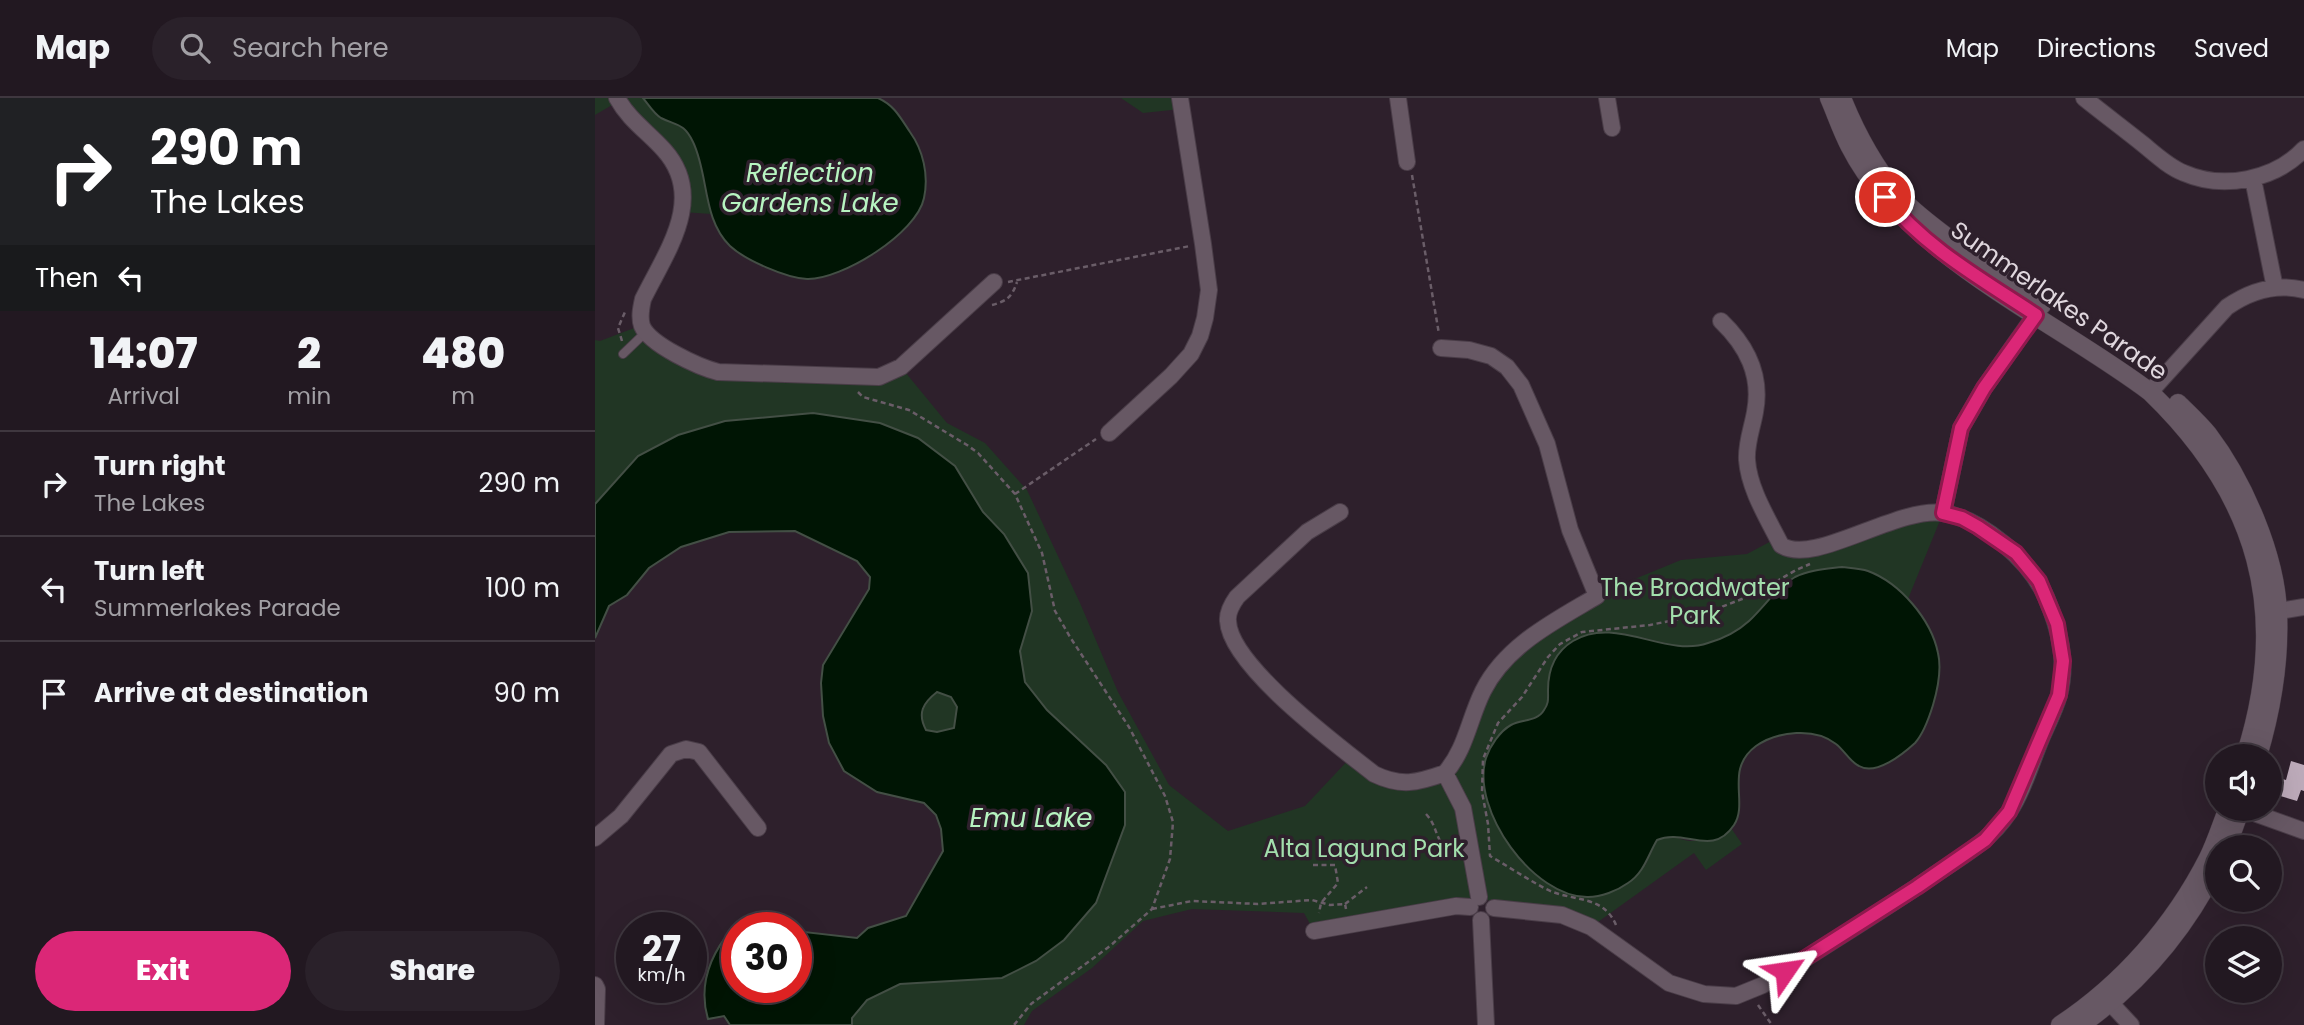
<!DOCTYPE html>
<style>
body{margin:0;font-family:Poppins,sans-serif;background:#2a212a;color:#f1f3f6;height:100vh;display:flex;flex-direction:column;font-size:26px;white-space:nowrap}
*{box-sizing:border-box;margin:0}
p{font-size:23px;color:#a2a0a5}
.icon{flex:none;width:38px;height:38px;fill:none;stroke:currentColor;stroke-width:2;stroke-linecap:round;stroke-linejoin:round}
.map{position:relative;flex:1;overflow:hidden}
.drawer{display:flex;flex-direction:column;background:#221821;width:595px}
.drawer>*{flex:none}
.banner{background:#202124;color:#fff;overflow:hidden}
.tools{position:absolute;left:1610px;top:646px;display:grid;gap:14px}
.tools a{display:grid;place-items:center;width:77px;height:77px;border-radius:50%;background:#221821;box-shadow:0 7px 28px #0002,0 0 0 2px #3f373f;font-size:35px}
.speed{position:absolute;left:21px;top:814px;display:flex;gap:14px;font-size:35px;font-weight:700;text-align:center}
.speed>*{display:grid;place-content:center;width:91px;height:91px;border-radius:50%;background:#221821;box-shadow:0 7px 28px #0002,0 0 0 2px #3f373f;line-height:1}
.speed small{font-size:18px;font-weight:400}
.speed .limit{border:10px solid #d22;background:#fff;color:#111}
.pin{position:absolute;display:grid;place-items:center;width:60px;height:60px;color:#fff;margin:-30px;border:4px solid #fff;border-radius:50%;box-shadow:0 2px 7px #0007}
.me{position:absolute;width:77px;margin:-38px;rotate:58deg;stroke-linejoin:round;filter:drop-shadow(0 0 5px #0008)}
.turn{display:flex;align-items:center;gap:24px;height:147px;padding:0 35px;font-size:32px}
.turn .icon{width:91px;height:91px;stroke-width:2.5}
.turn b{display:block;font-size:49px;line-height:60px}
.then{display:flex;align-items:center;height:66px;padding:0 35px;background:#0003;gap:14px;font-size:26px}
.eta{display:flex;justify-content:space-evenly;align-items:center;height:119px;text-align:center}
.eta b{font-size:42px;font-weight:800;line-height:49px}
.button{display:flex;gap:14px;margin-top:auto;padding:14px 35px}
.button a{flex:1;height:80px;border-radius:42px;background:#db2777;color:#fff;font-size:28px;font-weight:800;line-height:80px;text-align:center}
.button a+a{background:#2a212a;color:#f1f3f6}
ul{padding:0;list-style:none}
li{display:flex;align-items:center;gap:21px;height:105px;padding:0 35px;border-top:2px solid #3f373f}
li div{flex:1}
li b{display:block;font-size:26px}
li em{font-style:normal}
header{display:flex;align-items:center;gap:42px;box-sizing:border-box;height:98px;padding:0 35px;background:#221821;border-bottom:2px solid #3f373f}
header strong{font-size:33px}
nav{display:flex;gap:38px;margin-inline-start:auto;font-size:24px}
.search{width:490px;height:63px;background:#2a212a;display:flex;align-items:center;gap:18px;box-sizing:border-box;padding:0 24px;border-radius:38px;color:#a2a0a5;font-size:26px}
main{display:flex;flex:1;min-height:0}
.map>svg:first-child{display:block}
.green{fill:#213624}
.water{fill:#001504;stroke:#434f45;stroke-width:2;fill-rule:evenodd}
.building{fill:#bdabba}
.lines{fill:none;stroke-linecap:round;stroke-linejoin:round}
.service-casing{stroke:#4a3d48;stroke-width:10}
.minor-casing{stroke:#4a3d48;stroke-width:18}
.tertiary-casing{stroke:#4a3d48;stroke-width:19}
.path{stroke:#6a5d68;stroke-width:2.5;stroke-dasharray:5 3.5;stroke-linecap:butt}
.service{stroke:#675864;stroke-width:8}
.minor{stroke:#675864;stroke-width:16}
.tertiary{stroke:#675864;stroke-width:18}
.route-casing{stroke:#8e194d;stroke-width:18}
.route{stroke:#db2777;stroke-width:12}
.labels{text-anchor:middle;stroke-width:7;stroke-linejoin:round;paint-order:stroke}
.street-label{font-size:24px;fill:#e0d7de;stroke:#2e202c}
.park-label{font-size:24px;fill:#a3dfad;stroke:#2e202c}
.water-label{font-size:26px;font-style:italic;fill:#b7f4c1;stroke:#2e202c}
</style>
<header>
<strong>Map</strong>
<div class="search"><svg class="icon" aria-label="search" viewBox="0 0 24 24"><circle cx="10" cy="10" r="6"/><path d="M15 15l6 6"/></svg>Search here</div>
<nav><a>Map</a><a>Directions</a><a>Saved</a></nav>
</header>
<main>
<section class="drawer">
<div class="banner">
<div class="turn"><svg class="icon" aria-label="right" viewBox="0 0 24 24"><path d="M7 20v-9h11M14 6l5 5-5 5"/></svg><div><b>290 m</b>The Lakes</div></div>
<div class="then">Then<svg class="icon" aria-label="left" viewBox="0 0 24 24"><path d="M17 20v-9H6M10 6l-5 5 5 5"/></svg></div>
</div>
<div class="eta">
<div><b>14:07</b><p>Arrival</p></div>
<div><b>2</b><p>min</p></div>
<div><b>480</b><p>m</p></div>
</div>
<ul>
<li><svg class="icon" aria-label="right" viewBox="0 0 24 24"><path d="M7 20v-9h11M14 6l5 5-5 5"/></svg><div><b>Turn right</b><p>The Lakes</p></div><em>290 m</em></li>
<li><svg class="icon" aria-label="left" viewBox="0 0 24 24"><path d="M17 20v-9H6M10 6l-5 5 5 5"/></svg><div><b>Turn left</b><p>Summerlakes Parade</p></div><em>100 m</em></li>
<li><svg class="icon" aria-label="arrive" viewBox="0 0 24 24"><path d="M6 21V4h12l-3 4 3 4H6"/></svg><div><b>Arrive at destination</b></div><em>90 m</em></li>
</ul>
<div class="button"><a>Exit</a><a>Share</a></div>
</section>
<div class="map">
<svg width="1709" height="927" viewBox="0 0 1709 927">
<rect width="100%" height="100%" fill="#2e202c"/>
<path class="green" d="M0 0H48C53 5 57 13 62 18 69 23 81 22 88 28 108 45 107 94 117 116L87 114 86 76 24 3 0 17Z
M526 0H585L586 11 548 15Z
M47 227 103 268 253 279 306 269 352 325 390 345 432 392 485 505 523 594 574 687 633 733 710 708 757 658 795 684 850 675 908 563 1002 498 1025 487 1086 462 1152 456 1182 440 1192 451 1348 415 1313 501 1296 485 1185 489 1153 524 1133 537 1111 546 1092 550 1027 535 953 592C955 619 939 621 917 626L1050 768 1062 742C1081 734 1082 743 1099 743 1110 744 1128 738 1136 730L1147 746 1111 772 1099 755 996 829 898 805 888 799 719 833 709 815 597 811 548 823 497 870 437 913 429 927H257V920L272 902 305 886 407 880 441 863 469 842 501 805 530 727 511 667 452 612 430 584 425 553 437 513 409 436 388 414 360 368 43 358 0 406V242L5 243Z
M342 594 356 599 362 608 359 630 342 634 331 632C322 615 328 605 342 594Z"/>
<path class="water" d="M48 0H283C299 7 305 19 315 34 328 52 334 77 329 100 322 135 247 182 212 181 191 180 150 162 135 148 107 121 114 77 98 44 89 25 82 28 66 20 59 16 53 6 48 0Z
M218 315 285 325 323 340 360 368 388 414 409 436 433 475 437 513 425 553 430 584 452 612 511 667 530 694V727L501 805 469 842 441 863 407 880 305 886 272 902 257 920V927H135L129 918 113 921C103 887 115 857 137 831H142V889H201V833L262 840 273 830 311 818 348 753 346 731 341 717 329 705 282 694 249 673 234 645 228 618 226 585 228 567 274 491 275 479 262 463 200 433 134 434 86 449 54 470 32 497 14 508 0 540V406L43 358 83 337 130 323ZM342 594 356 599 362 609 359 630 342 634 331 632C322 615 328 605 342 594Z
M1247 469C1255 470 1265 470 1273 473 1305 485 1336 521 1343 555 1347 572 1343 590 1338 607 1334 620 1329 635 1320 645 1308 656 1281 678 1264 668 1255 664 1249 652 1241 646 1220 629 1183 633 1161 648 1129 672 1154 704 1139 727 1117 760 1090 730 1062 742 1053 757 1049 775 1033 785 1022 793 1006 799 993 799 939 800 875 712 891 660 895 648 905 633 916 627 927 621 942 624 949 612 954 605 953 601 953 592 953 572 960 554 978 543 1021 517 1070 560 1113 545 1127 541 1143 533 1154 523 1170 508 1181 490 1200 479 1214 472 1231 471 1247 469Z"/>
<path class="building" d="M1696 663 1709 667V693L1706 692 1702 703 1675 695 1677 678 1691 682Z"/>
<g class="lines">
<g class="service-casing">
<path id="service" d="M28 256 51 234"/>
</g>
<g class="minor-casing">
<path id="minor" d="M22 0C34 22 53 34 69 52 112 100 71 154 48 201 46 210 44 219 47 228 55 247 104 269 123 274L284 279 306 269 399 184
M803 0 812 64
M1012 0 1017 30
M1489 0C1509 16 1529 31 1549 47 1561 57 1574 69 1589 75 1628 92 1680 82 1709 51
M1658 81 1680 190
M846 250 874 252 896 258 912 269 926 287 952 346 975 432 1002 498C960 523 911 547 888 593 874 621 871 651 850 675L868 710 884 799
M1555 294 1632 209C1655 193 1681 185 1709 192
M514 335 576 278 596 256 605 238 610 220 614 192 608 146 585 0
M745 414 712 434 642 499C637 506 632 514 633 523 635 568 744 648 779 676 806 689 822 685 850 675
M1348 415 1366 330 1389 290 1446 209
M1672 515 1709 509
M1645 710 1709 733
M0 740 26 718 76 656 91 651 104 654 163 730
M899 810 967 817 996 829 1074 885 1109 896 1141 898 1168 887C1226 850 1285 815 1342 775 1368 758 1397 741 1414 714 1428 693 1436 665 1446 641 1452 627 1460 612 1464 597 1473 563 1464 530 1451 499 1435 463 1388 421 1348 415 1302 408 1218 469 1186 447 1173 421 1154 391 1152 362 1151 345 1157 331 1160 314 1167 277 1152 248 1126 223
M886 822 891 927
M719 833 861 808 875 809
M0 887 2 891 1 927
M1507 896 1536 927"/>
</g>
<g class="tertiary-casing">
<path id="tertiary" d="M1234 0C1241 16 1247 34 1255 49 1309 156 1461 223 1555 294 1663 398 1696 514 1650 658
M1247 0C1261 35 1279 68 1303 97 1317 113 1335 126 1352 139 1383 163 1415 185 1447 207
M1583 305C1593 315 1604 325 1613 336 1648 382 1681 457 1683 515 1685 564 1677 611 1663 658
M1632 749 1646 710
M1490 924C1547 883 1591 830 1622 768
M1465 927C1527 886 1579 827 1613 760 1621 744 1626 727 1633 710"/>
</g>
<path class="path" d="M817 77 844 236
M413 184 595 148
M397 207C412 203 417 199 422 184
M27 243 23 230 30 214
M263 294 268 299 314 312 372 347 383 355 420 396 447 455 460 513 475 539 534 629 570 698 578 724 575 761 557 811 515 848 436 906 419 927
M420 396 501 341
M831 716C845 731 837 742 860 758
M718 767H740L743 785 726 805 724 815
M750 806 772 789
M557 811 597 803 663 806 717 802 735 807 750 806 751 811
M1021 827C1008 796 976 804 951 791 932 781 914 769 895 758L893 726 887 694 888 661 903 625 927 599 953 559 965 546 987 534 1055 527 1108 516 1160 496 1201 472 1215 466
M1163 907 1177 927"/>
<use href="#service" class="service"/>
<use href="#minor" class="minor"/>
<use href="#tertiary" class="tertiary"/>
</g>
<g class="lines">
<g class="route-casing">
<path id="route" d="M1190 873 1322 789 1390 742 1414 714 1464 597 1468 563 1462 526 1444 483 1421 455 1383 429 1367 420 1348 415 1366 330 1389 290 1441 217C1388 182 1329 149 1290 99"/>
</g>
<use href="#route" class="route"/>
</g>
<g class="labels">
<g class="street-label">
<text transform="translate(1464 203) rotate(35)" y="8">Summerlakes Parade</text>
</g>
<g class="park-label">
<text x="1100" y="498">The Broadwater<tspan x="1100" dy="28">Park</tspan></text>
<text x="769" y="759">Alta Laguna Park</text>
</g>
<g class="water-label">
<text x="215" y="84">Reflection<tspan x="215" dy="30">Gardens Lake</tspan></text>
<text x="436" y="729">Emu Lake</text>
</g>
</g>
</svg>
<div class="tools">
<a><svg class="icon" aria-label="sound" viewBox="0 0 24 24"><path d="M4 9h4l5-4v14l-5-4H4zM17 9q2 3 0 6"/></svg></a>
<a><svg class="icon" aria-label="search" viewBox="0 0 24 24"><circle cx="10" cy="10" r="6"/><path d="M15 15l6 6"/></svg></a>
<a><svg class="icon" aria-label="layers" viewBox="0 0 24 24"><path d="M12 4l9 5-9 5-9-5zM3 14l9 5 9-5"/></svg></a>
</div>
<div class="speed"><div>27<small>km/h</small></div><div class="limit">30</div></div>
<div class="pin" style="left:1290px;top:99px;background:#d93025"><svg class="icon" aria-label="arrive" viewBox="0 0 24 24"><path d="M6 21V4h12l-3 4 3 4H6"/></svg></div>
<svg class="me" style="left:1190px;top:873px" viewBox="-20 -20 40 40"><path d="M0-17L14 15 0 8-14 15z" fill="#db2777" stroke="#fff" stroke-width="4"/></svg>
</div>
</main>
